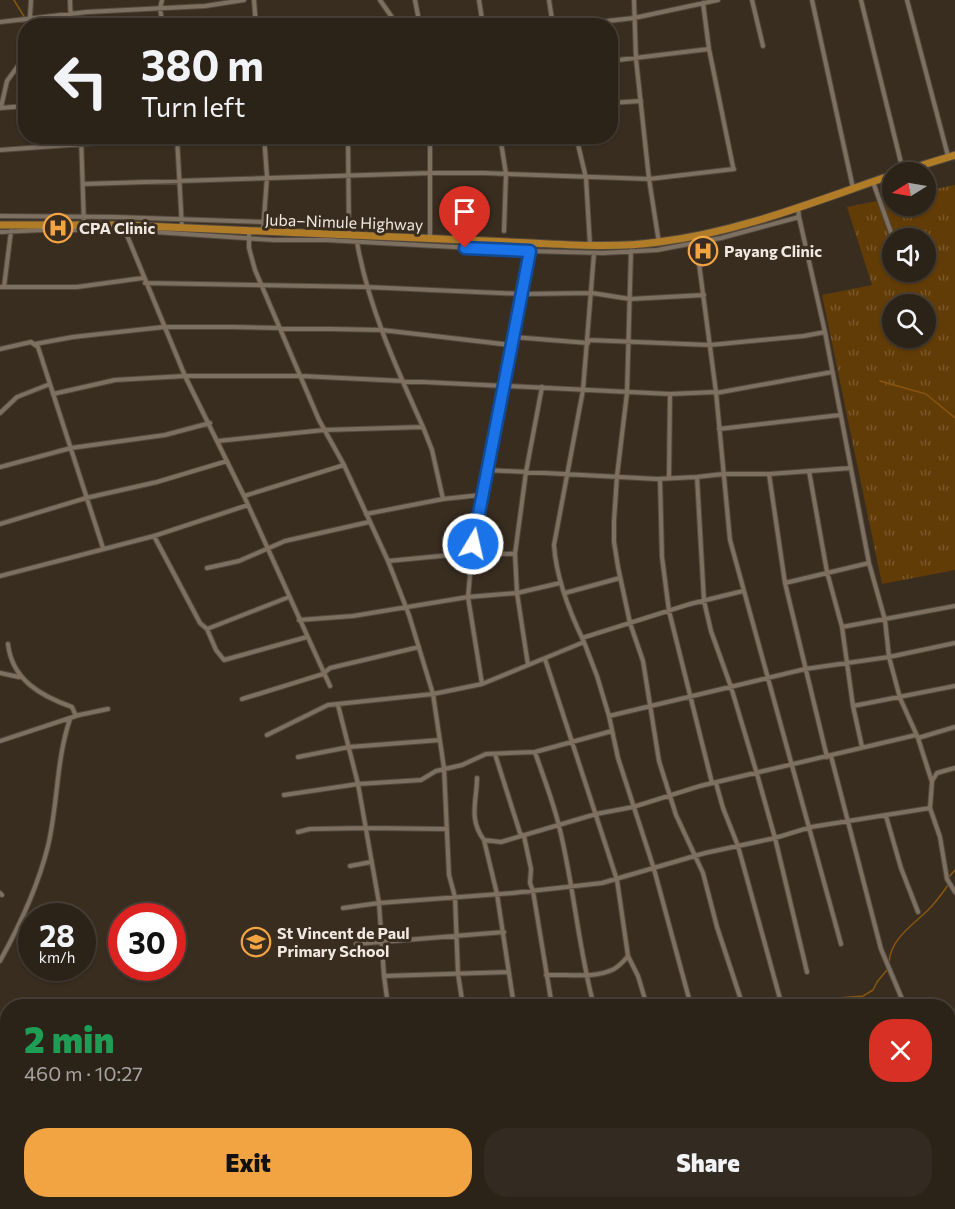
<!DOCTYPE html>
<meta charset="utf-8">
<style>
body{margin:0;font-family:Commissioner,sans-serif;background:#332a21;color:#f1f3f6;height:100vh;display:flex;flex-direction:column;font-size:22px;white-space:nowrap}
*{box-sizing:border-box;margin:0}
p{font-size:20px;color:#a6a4a2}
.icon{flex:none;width:33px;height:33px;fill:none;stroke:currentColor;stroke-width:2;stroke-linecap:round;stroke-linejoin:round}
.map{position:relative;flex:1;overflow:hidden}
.side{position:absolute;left:0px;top:999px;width:956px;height:210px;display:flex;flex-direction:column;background:#2b2218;border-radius:24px 24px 0 0;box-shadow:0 2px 4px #0004,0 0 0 2px #473f37}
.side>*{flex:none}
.guide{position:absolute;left:18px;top:18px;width:600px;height:126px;border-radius:24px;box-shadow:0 2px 4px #0004,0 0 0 2px #473f37;background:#2b2218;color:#f1f3f6;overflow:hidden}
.needle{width:39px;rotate:259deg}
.tools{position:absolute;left:882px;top:162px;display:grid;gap:12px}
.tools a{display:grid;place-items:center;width:54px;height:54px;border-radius:50%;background:#2b2218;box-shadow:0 2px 4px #0004,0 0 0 2px #473f37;font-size:30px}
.speed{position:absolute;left:18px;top:903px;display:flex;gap:12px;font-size:30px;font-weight:700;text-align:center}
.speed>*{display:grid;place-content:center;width:78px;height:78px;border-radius:50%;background:#2b2218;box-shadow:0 2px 4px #0004,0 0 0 2px #473f37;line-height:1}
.speed small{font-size:15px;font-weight:400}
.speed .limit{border:9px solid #d22;background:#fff;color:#111}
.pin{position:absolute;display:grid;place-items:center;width:51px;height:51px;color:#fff;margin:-62px -26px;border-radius:50% 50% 50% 0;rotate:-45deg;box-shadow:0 0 6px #0007}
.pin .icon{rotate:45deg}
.me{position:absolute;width:66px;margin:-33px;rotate:9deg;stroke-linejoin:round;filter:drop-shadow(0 0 4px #0008)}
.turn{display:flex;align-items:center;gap:21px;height:126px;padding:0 24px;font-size:27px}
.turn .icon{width:78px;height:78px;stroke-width:2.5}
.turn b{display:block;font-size:42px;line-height:51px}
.round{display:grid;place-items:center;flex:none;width:63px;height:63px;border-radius:24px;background:#332a21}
.overview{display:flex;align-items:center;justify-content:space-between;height:102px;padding:0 24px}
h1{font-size:36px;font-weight:800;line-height:45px;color:#1e9e55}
.cta{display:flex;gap:12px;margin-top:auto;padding:12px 24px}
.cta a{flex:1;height:69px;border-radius:24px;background:#f3a442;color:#111;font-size:24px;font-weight:800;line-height:69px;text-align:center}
.cta a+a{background:#332a21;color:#f1f3f6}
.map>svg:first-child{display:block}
.grass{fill:url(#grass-tufts);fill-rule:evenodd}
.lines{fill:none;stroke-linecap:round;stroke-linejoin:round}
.stream{stroke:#885610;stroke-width:1.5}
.street-casing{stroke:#52483d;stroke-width:6}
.primary-casing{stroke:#52483d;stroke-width:9}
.street{stroke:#7d7061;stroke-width:4}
.primary{stroke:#b07c27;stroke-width:7}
.route-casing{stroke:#114b97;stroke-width:15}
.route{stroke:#1a73e8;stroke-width:10}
.labels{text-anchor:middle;stroke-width:6;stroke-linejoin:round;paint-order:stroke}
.street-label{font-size:16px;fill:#f1e9e1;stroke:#392d20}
.poi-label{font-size:16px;font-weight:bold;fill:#f1e9e1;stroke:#392d20;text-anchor:start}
</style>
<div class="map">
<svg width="955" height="1209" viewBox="0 0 955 1209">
<defs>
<pattern id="grass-tufts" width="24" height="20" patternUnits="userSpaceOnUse" patternTransform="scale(1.5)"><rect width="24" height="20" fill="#623c07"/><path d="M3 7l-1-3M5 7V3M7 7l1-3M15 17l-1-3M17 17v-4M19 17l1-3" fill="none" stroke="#79582b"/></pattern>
</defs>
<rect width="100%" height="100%" fill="#392d20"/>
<path class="grass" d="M955 185V570L882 584 822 295 872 285 847 207 892 198V206H926V191ZM892 238H926V272H892ZM892 304H926V338H892Z"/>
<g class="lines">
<path class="stream" d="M14 0 25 18
M880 381 926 394 955 418
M948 878 955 870
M889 962C891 937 915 924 931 907 937 900 943 893 948 885
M823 1006 822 1002 826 999 863 996 873 990 877 982 887 970
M586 1209 590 1202"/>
<g class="street-casing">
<path id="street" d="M70 0 71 26
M162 0 160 9 163 26
M254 0 256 26
M380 0 398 26
M415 0 420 26
M479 0 483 26
M549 0 553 26
M634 0 636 59 649 179 659 243
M752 0 763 46
M812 0 853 188
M861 0 903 171
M907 0 948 156
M703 3 709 49 733 167
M30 17 31 0
M0 22 87 12 205 6 244 0
M28 26 30 21
M563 26 634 18 718 0
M610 61 709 49
M610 103 641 101
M1 107 7 81 26 55
M0 108 26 106
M81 136 84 224
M348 136 349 235
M430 136V238
M500 136 506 174 504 231
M576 136 586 178 590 245
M177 137 182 228
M0 150 195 136
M873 182 893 238
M83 184 431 173H483L649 179 734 169
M798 208 799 217 825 332 869 563 885 620 889 657 900 698 918 738 932 782 930 808 940 837 947 879 955 892
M0 216 115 217 264 222
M124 228 185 376 244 496 330 686
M263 231 267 177 264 136
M0 232 42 230H125L274 240H326L530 251 603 253 657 250 721 238 799 217
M249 232V248L255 270 319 420 344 465 388 561 409 615 433 694 444 768 449 875 455 897 458 974 463 1006
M696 241 716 392 730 540 841 944
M631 251 627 393 617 476 614 521V542L618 567 630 623 643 661 659 761 676 815 703 873 717 927 743 1006
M145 283 366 287 522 294 592 293 630 299 704 295
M0 287H77L143 278
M4 287 11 231
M513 337 588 343
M588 340 710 345 804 336 825 332
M35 344 73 337 164 327H232L382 330 511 345
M0 349 31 342 38 347 103 548
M716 393 832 372
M53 394 115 380 185 376H301L670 394 716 392
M0 413 17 397 50 384
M423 427 432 450 443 499
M719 429 840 415
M218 441 324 430 423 427C396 367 368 306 357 242
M0 467 71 448 165 435 210 423
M487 470 657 479 697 477 723 474H769L851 468
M809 471 827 572 842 627 853 706 862 747
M769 474 785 583 827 757
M697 477 704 601 711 631 731 687 757 774 775 838 807 972
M669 478 670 394
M660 479 662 557 669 611 712 783
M244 496 344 465
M366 514 443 499 481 495
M0 524 86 498 157 482 227 461
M154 536 200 623 207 629 289 597
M515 554 517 593 528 665
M388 561 472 553 515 554 526 472 542 387
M207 568 239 561 285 541 369 522
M0 576 154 536 248 505
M785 583 869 563
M565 593 620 578
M299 620 353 616 468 597 517 593 560 583
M842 627 955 606
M207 629 216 650 224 660 307 637
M582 638 690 604 743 591
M584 642 597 676 609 716 805 669 889 657 955 643
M8 644C12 680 41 696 72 707L76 716
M545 659 617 880 628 956 638 976 647 1006
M0 673 19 677
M482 684 468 597 472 553 481 495 530 250
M242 699 323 674 330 668 419 647
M338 705 358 784 379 903 384 976 388 1006
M853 706 955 686
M609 716 618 758 654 869 691 1006
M267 735 328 705 433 694 482 684 584 642C570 613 556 577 554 545L583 390 594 253
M918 738 955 727
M0 741 79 715 108 709
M535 752C543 776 553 801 559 826 574 886 578 947 594 1006
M495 754 520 833 524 836 531 869 530 883 533 891 552 1006
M831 756 881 949 905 1006
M298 757 349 747 440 740
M477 778C477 800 468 819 484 840L501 842 596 814 633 807 700 786 916 735
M932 781 937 773 955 768
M716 783 723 808 738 846 782 1006
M284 795 358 784 421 780 436 771 462 765 486 754 535 752 612 731
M886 816 901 868 918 912
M298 832 310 829 366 828 446 829
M484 840 497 894 514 1006
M350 866 371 862
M0 893 2 895
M343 908 379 903 513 893 602 883 705 853 775 838 811 827 930 808
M356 944 504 932
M0 961C20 925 38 886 48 846 58 804 56 760 70 719
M546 975C567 974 595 979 614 969 619 966 624 961 628 956
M384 976 509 972
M948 1030 955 1026
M948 1103 955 1119
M948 1173 955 1169
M948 1199 953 1209
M450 1202 453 1209
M519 1202 523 1209
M610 1202 613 1209
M659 1202 661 1209
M705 1202 709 1209
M799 1202 803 1209
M847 1202 851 1209
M899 1202 902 1209
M492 1209 509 1202
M864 1209 888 1202"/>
</g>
<g class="primary-casing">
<path id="primary" d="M900 172 955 155
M0 225H122L531 243C574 245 617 248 659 242 740 232 816 201 892 175"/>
</g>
<use href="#street" class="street"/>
<use href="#primary" class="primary"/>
</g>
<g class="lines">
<g class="route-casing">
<path id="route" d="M465 248 530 251 473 544"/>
</g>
<use href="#route" class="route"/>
</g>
<defs>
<g id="hospital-ring" transform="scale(1.5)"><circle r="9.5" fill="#392d20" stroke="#f3a442" stroke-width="1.5"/><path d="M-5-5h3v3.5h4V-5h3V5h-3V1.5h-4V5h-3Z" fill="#f3a442"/></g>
<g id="school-ring" transform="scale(1.5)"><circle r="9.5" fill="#392d20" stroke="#f3a442" stroke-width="1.5"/><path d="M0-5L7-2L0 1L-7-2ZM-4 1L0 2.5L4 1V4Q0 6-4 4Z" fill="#f3a442"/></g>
</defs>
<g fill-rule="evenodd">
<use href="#hospital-ring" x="58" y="228"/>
<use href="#hospital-ring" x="703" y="251"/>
<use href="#school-ring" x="256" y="942"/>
</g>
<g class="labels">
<g class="street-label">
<text transform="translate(344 222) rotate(2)" y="6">Juba–Nimule Highway</text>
</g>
<g class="poi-label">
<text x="79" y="234">CPA Clinic</text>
<text x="724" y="257">Payang Clinic</text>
<text x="277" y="939">St Vincent de Paul<tspan x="277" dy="18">Primary School</tspan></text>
</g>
</g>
</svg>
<div class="tools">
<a><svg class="needle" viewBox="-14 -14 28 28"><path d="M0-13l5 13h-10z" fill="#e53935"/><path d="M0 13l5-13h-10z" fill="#a6a4a2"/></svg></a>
<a><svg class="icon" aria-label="sound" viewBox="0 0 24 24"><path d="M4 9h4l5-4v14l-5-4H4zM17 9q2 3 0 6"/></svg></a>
<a><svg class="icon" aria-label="search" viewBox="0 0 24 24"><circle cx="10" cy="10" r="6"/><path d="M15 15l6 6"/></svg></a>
</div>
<div class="speed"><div>28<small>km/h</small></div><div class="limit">30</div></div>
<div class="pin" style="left:465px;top:248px;background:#d93025"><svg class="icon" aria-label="arrive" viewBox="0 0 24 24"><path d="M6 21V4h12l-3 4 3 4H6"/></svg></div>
<svg class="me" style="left:473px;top:544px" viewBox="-20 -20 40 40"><circle r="17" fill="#1a73e8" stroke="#fff" stroke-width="3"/><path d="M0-11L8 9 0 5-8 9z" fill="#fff"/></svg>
<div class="guide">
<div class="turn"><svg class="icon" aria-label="left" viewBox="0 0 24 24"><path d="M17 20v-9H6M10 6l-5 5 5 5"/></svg><div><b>380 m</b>Turn left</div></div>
</div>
<section class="side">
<div class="overview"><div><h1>2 min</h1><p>460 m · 10:27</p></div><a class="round" style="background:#d93025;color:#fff"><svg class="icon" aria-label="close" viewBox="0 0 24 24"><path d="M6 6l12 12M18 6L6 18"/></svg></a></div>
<div class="cta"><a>Exit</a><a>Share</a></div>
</section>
</div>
